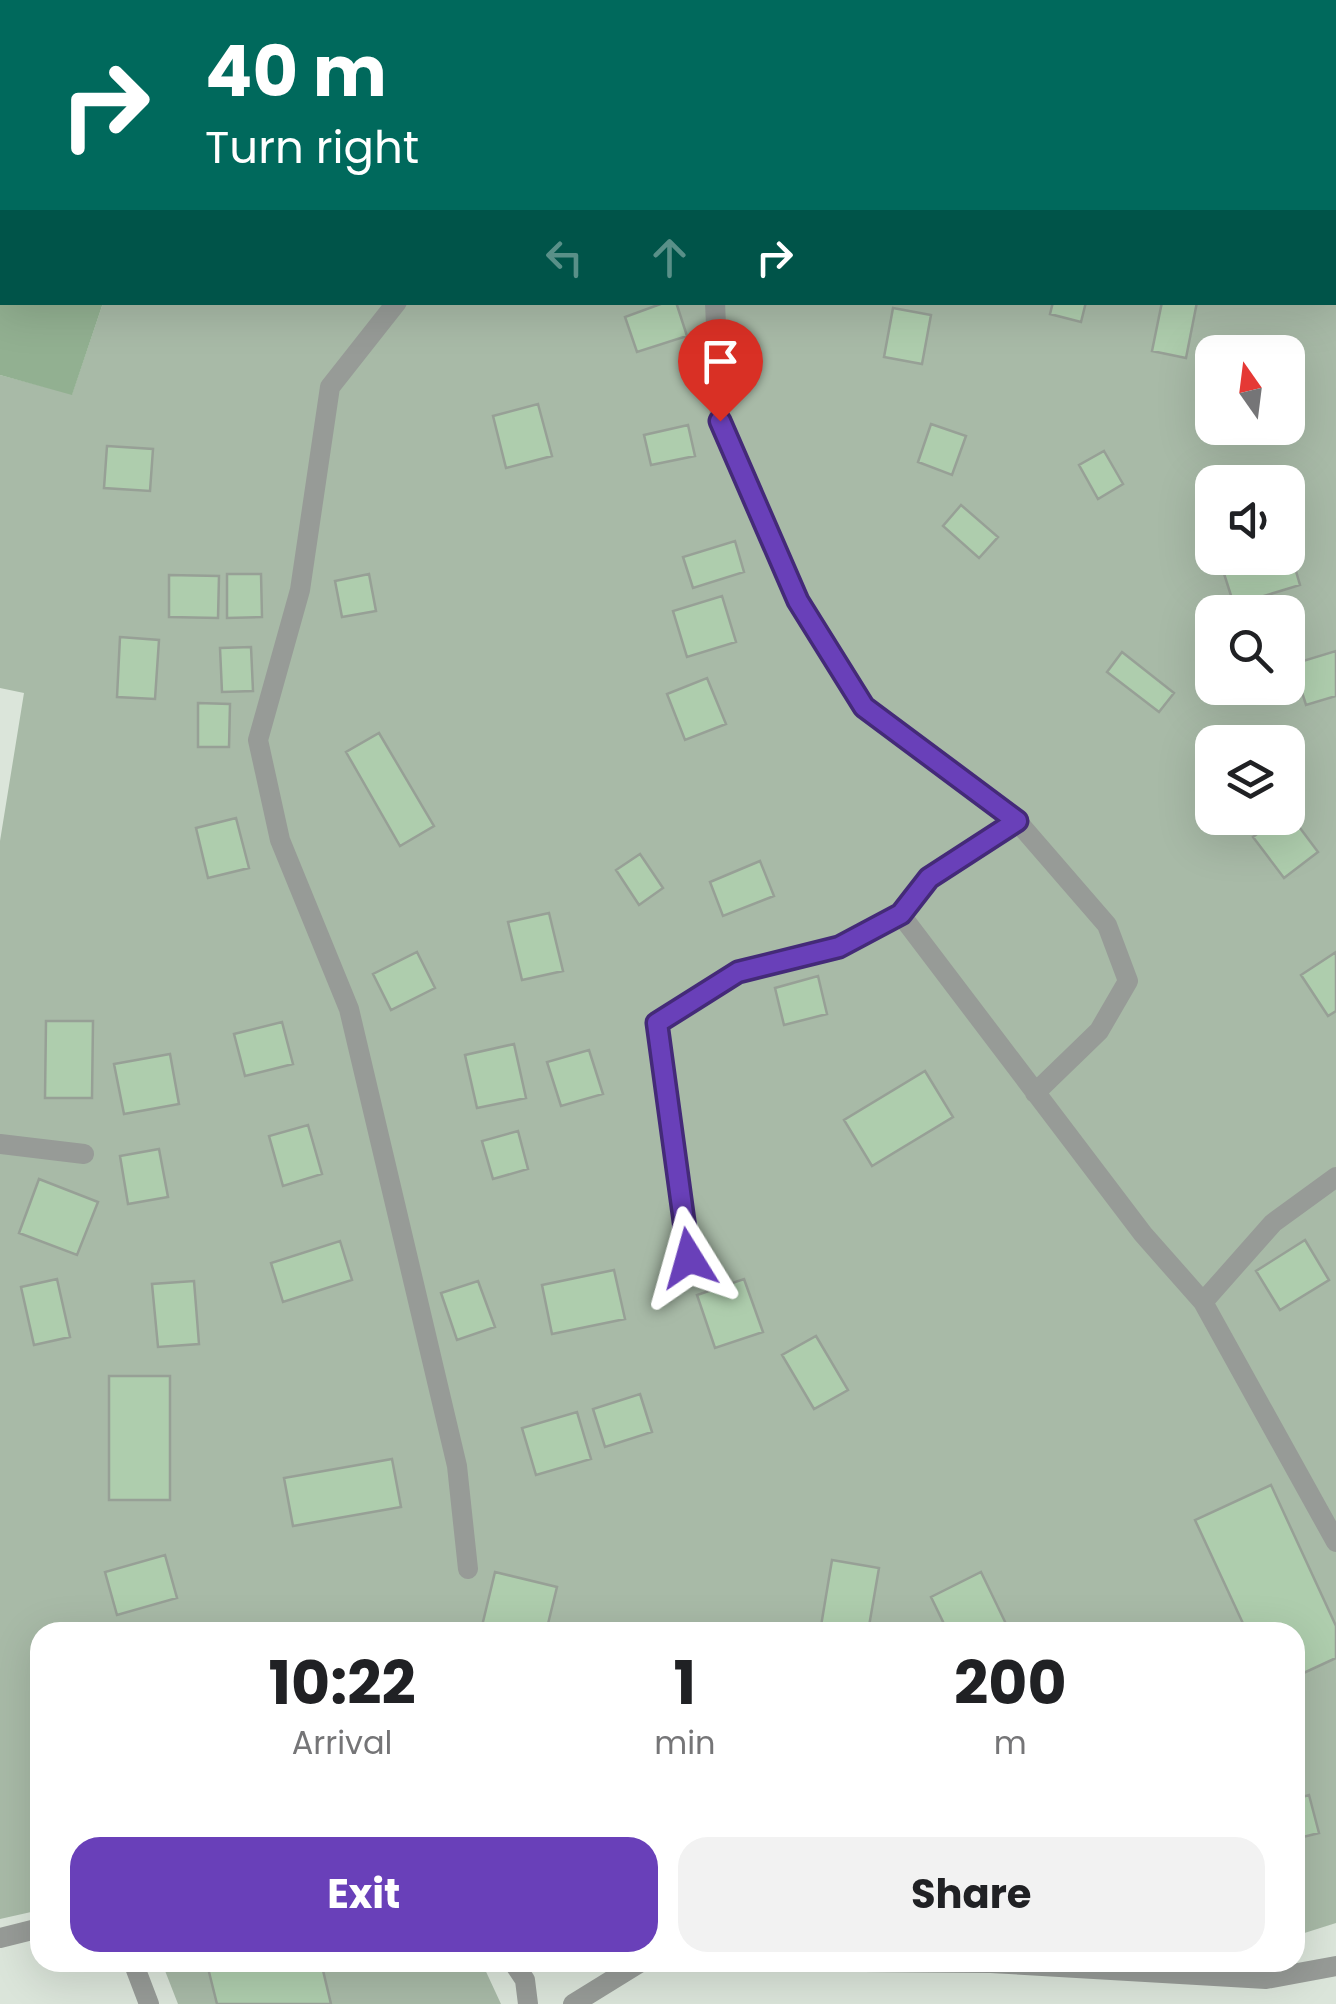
<!DOCTYPE html>
<style>
body{margin:0;font-family:Poppins,sans-serif;background:#f2f2f2;color:#202124;height:100vh;display:flex;flex-direction:column;font-size:38px;white-space:nowrap}
*{box-sizing:border-box;margin:0}
p{font-size:32px;color:#757577}
.icon{flex:none;width:55px;height:55px;fill:none;stroke:currentColor;stroke-width:2;stroke-linecap:round;stroke-linejoin:round}
.map{position:relative;flex:1;overflow:hidden}
.panel{position:absolute;left:30px;top:1622px;width:1275px;height:350px;display:flex;flex-direction:column;background:#fff;border-radius:30px;box-shadow:0 10px 40px #0002}
.panel>*{flex:none}
.top-card{position:absolute;left:0px;top:0px;width:1338px;height:305px;box-shadow:0 10px 40px #0002;background:#00695c;color:#fff;overflow:hidden}
.needle{width:65px;rotate:346deg}
.buttons{position:absolute;left:1195px;top:335px;display:grid;gap:20px}
.buttons a{display:grid;place-items:center;width:110px;height:110px;border-radius:20px;background:#fff;box-shadow:0 10px 40px #0002;font-size:50px}
.pin{position:absolute;display:grid;place-items:center;width:85px;height:85px;color:#fff;margin:-102px -42px;border-radius:50% 50% 50% 0;rotate:-45deg;box-shadow:0 0 10px #0007}
.pin .icon{rotate:45deg}
.me{position:absolute;width:110px;margin:-55px;rotate:352deg;stroke-linejoin:round;filter:drop-shadow(0 0 8px #0008)}
.turn{display:flex;align-items:center;gap:35px;height:210px;padding:0 40px;font-size:45px}
.turn .icon{width:130px;height:130px;stroke-width:2.5}
.turn b{display:block;font-size:70px;line-height:85px}
.lanes{display:flex;align-items:center;height:95px;padding:0 40px;background:#0003;justify-content:center;gap:50px;direction:ltr}
.lanes .off{opacity:.35}
.eta{display:flex;justify-content:space-evenly;align-items:center;height:170px;text-align:center}
.eta b{font-size:60px;font-weight:700;line-height:70px}
.button{display:flex;gap:20px;margin-top:auto;padding:20px 40px}
.button a{flex:1;height:115px;border-radius:30px;background:#6940b9;color:#fff;font-size:40px;font-weight:700;line-height:115px;text-align:center}
.button a+a{background:#f2f2f2;color:#202124}
.map>svg:first-child{display:block}
.green{fill:#a8baa7;fill-rule:evenodd}
.forest{fill:#92b091}
.building{fill:#aecdad;stroke:#97a096;stroke-width:2.5}
.lines{fill:none;stroke-linecap:round;stroke-linejoin:round}
.service{stroke:#979b97;stroke-width:20}
.route-casing{stroke:#442a78;stroke-width:25}
.route{stroke:#6940b9;stroke-width:18}
</style>
<div class="map">
<svg width="1336" height="2004" viewBox="0 0 1336 2004">
<rect width="100%" height="100%" fill="#dbe5da"/>
<path class="green" d="M1336 57V1923L1295 1936V1632H40V1910L0 1919V841L24 693 0 688V375L72 394 103 303 1335 302ZM1212 352H1288V428H1212ZM1212 482H1288V558H1212ZM1212 612H1288V688H1212ZM1212 742H1288V818H1212Z
M162 1963H482L501 2004H178Z"/>
<path class="forest" d="M0 0H1336V57L1335 2H2V302L103 303 72 395 0 375Z"/>
<path class="building" d="M666 302H676L687 336 637 352 625 317Z
M1053 302H1086L1081 322 1050 314Z
M1162 302H1197L1186 358 1152 351Z
M893 308 931 315 922 364 884 357Z
M538 404 552 456 506 468 493 416Z
M931 424 966 436 952 475 918 462Z
M688 425 695 456 651 465 644 435Z
M107 446 153 449 150 491 104 488Z
M1104 451 1123 484 1098 499 1079 465Z
M961 505 998 537 979 558 943 526Z
M735 541 744 572 693 588 683 557Z
M1288 544 1300 585 1234 605 1219 558H1288Z
M227 574H261L262 617 227 618Z
M369 574 376 611 342 617 335 581Z
M169 575 219 576 218 618 169 617Z
M722 596 736 642 687 657 673 611Z
M120 637 159 640 155 699 117 697Z
M251 647 253 691 222 692 220 648Z
M1336 651V696L1306 705 1293 664Z
M1122 652 1174 693 1159 712 1107 672Z
M707 678 726 724 685 740 667 694Z
M198 703 230 704 229 747H198Z
M379 733 434 826 400 846 346 752Z
M1288 812 1318 852 1284 878 1253 837 1278 818H1288Z
M236 818 249 868 208 878 196 828Z
M640 854 663 888 639 905 616 870Z
M760 861 774 896 723 916 710 882Z
M549 913 563 971 522 980 508 922Z
M417 952 435 988 391 1010 373 974Z
M1336 952V1011L1328 1016 1301 975Z
M818 976 827 1014 784 1025 775 988Z
M46 1021H93L92 1098H45Z
M282 1022 293 1064 245 1076 234 1034Z
M514 1044 526 1098 477 1108 465 1055Z
M589 1050 603 1094 561 1106 547 1062Z
M170 1054 179 1104 124 1114 114 1064Z
M925 1071 953 1117 872 1166 844 1120Z
M308 1125 322 1174 283 1186 269 1136Z
M518 1131 528 1169 493 1179 482 1141Z
M159 1149 168 1197 128 1204 120 1156Z
M39 1179 98 1202 77 1255 19 1233Z
M1305 1240 1329 1280 1280 1310 1256 1271Z
M340 1241 352 1280 283 1302 271 1263Z
M614 1270 625 1319 552 1334 542 1285Z
M57 1279 70 1337 34 1345 21 1287Z
M744 1279 763 1332 715 1348 697 1295Z
M194 1281 199 1344 158 1347 152 1284Z
M478 1281 495 1327 457 1340 441 1293Z
M816 1336 848 1390 814 1409 782 1355Z
M109 1376H170V1500H109Z
M640 1394 652 1432 605 1447 593 1409Z
M577 1412 591 1459 536 1475 522 1428Z
M392 1459 401 1507 293 1526 284 1478Z
M1271 1485 1336 1626V1658L1295 1677V1632H1247L1195 1520Z
M165 1555 177 1598 117 1615 105 1572Z
M832 1560 879 1568 868 1632H820Z
M495 1572 557 1587 546 1632H508L482 1626Z
M981 1572 1008 1628 998 1632H948L931 1597Z
M1309 1795 1319 1833 1295 1839V1799Z
M230 1962H321L331 2004H217L208 1968Z"/>
<g class="lines">
<path class="service" d="M876 0V2
M397 302 330 387 300 590 258 740 280 840 349 1009 457 1466 468 1569
M715 302 720 421 798 601 863 707 1017 821 1107 925 1128 981 1099 1031 1035 1093
M901 915 1143 1234 1203 1302 1336 1542
M0 1144 84 1154
M689 1258 657 1023 738 972 839 947 901 915 929 878 1017 821
M1203 1302 1273 1223 1336 1177
M0 1938 40 1928
M133 1962 149 2004
M513 1962 525 1980 528 2004
M864 1962 991 1963 1266 1979 1336 1966
M573 2004 641 1962"/>
</g>
<g class="lines">
<g class="route-casing">
<path id="route" d="M689 1258 657 1023 738 972 839 947 901 914 929 878 1017 821 864 707 798 601 720 421"/>
</g>
<use href="#route" class="route"/>
</g>
</svg>
<div class="buttons">
<a><svg class="needle" viewBox="-14 -14 28 28"><path d="M0-13l5 13h-10z" fill="#e53935"/><path d="M0 13l5-13h-10z" fill="#757577"/></svg></a>
<a><svg class="icon" aria-label="sound" viewBox="0 0 24 24"><path d="M4 9h4l5-4v14l-5-4H4zM17 9q2 3 0 6"/></svg></a>
<a><svg class="icon" aria-label="search" viewBox="0 0 24 24"><circle cx="10" cy="10" r="6"/><path d="M15 15l6 6"/></svg></a>
<a><svg class="icon" aria-label="layers" viewBox="0 0 24 24"><path d="M12 4l9 5-9 5-9-5zM3 14l9 5 9-5"/></svg></a>
</div>
<div class="pin" style="left:720px;top:421px;background:#d93025"><svg class="icon" aria-label="arrive" viewBox="0 0 24 24"><path d="M6 21V4h12l-3 4 3 4H6"/></svg></div>
<svg class="me" style="left:689px;top:1258px" viewBox="-20 -20 40 40"><path d="M0-17L14 15 0 8-14 15z" fill="#6940b9" stroke="#fff" stroke-width="4"/></svg>
<div class="top-card">
<div class="turn"><svg class="icon" aria-label="right" viewBox="0 0 24 24"><path d="M7 20v-9h11M14 6l5 5-5 5"/></svg><div><b>40 m</b>Turn right</div></div>
<div class="lanes"><svg class="icon off" aria-label="left" viewBox="0 0 24 24"><path d="M17 20v-9H6M10 6l-5 5 5 5"/></svg><svg class="icon off" aria-label="ahead" viewBox="0 0 24 24"><path d="M12 20V5M6 11l6-6 6 6"/></svg><svg class="icon" aria-label="right" viewBox="0 0 24 24"><path d="M7 20v-9h11M14 6l5 5-5 5"/></svg></div>
</div>
<section class="panel">
<div class="eta">
<div><b>10:22</b><p>Arrival</p></div>
<div><b>1</b><p>min</p></div>
<div><b>200</b><p>m</p></div>
</div>
<div class="button"><a>Exit</a><a>Share</a></div>
</section>
</div>
